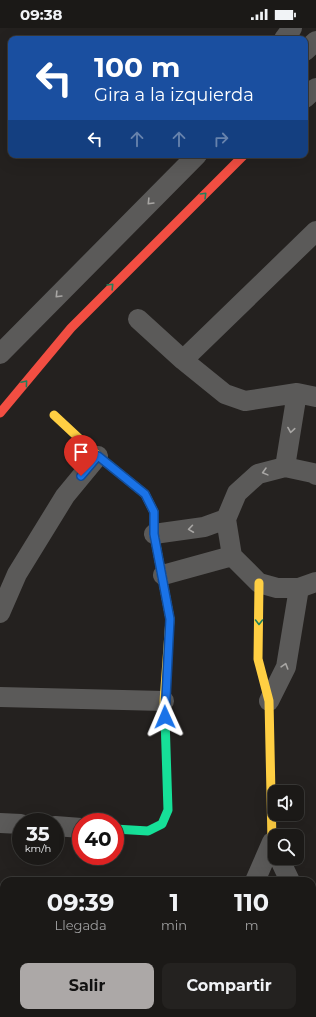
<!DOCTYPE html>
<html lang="es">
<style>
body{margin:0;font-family:Montserrat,sans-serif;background:#242220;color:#f1f3f6;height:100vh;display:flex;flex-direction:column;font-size:15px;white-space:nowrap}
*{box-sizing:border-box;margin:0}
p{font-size:13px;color:#a0a0a1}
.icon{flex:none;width:22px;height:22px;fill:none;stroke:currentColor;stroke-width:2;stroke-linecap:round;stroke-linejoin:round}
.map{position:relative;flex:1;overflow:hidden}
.sheet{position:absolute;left:0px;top:849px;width:316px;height:140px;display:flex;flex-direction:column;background:#1b1917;border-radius:12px 12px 0 0;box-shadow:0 4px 16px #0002,0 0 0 1px #393836}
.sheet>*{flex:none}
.guide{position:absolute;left:8px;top:8px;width:300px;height:122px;border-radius:8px;box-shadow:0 4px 16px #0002,0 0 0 1px #393836;background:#1a4fa0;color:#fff;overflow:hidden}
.tools{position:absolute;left:268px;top:757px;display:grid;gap:8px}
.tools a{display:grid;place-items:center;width:36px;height:36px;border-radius:8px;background:#1b1917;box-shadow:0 4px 16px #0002,0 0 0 1px #393836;font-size:20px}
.speed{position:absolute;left:12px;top:785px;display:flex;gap:8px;font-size:20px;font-weight:700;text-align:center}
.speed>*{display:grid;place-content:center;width:52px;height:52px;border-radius:50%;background:#1b1917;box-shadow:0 4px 16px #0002,0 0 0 1px #393836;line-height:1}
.speed small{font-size:10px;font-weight:400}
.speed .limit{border:6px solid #d22;background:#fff;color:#111}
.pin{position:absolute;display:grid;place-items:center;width:34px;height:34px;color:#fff;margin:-41px -17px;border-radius:50% 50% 50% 0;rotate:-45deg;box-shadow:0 0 4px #0007}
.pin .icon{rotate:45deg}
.me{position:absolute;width:44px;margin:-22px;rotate:359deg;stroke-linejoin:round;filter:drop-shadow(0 0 3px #0008)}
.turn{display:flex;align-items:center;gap:14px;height:84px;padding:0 20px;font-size:18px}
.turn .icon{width:52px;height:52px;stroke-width:2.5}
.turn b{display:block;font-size:28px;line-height:34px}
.lanes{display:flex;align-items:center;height:38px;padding:0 20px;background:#0003;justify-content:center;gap:20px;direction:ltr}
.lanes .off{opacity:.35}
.eta{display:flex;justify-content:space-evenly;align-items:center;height:68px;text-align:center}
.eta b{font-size:24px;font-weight:700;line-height:28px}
.cta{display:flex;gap:8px;margin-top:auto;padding:8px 20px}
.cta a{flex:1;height:46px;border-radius:8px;background:#aca8a7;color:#111;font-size:16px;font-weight:700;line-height:46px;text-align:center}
.cta a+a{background:#242220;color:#f1f3f6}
.status{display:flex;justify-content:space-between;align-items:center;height:28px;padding:0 20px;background:#1b1917;direction:ltr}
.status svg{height:11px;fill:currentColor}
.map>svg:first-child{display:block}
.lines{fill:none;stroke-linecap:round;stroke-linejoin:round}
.street{stroke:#5b5a59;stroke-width:20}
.fast{stroke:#16e098;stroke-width:9}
.slow{stroke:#ffcf43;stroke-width:9}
.jam{stroke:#f24e42;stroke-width:9}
.oneway{stroke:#1e805b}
.oneway2{stroke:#a8a6a4}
.route-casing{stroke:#114b97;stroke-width:10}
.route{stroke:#1a73e8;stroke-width:7}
</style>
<div class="status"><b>09:38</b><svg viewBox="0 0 49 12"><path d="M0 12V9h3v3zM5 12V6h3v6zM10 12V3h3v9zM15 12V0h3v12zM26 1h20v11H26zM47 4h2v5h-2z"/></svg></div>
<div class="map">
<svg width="316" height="989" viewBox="0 0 316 989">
<rect width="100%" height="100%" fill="#24211f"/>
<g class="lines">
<path class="street" d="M284 11 292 0
M305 23 316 13
M305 70 316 60
M138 291 183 332 225 366 245 373 297 365 316 369
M0 326 197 127
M183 332 316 203
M285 439 297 365
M316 447 313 445 285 439 258 446 237 465 226 491 232 528 259 555 277 560H299L316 554
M154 506 204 499 226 491
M163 547 232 528
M0 585 17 546 65 468 98 428
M0 669 164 673
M269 673 286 639 299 560
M0 795 21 796
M55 798 81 800
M279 830 290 853
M255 853 272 814
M312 892 316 897"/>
<path class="fast" d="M115 801 148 803 162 796 168 782 165 690
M312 937H316
M312 980H316"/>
<path class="slow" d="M54 387 98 428 145 466 154 484V506L170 591 164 673 165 690
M259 555 258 631 269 673 272 814 275 821"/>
<path class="jam" d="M0 385 71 300 244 127
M0 934 4 936
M22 988 29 985"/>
</g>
<defs><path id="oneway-chevron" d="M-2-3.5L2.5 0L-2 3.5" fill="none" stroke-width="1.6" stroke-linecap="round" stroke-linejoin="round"/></defs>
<g class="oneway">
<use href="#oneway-chevron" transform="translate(204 167) rotate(-45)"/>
<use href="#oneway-chevron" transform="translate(111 258) rotate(-46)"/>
<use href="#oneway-chevron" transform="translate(25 355) rotate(-50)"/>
<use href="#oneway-chevron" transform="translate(259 594) rotate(90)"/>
</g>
<g class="oneway2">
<use href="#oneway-chevron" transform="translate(150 174) rotate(134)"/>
<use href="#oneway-chevron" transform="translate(58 267) rotate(134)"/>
<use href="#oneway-chevron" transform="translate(291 402) rotate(99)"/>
<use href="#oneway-chevron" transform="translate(265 444) rotate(165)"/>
<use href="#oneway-chevron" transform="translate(191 501) rotate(172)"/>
<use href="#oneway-chevron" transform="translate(285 638) rotate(-73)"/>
</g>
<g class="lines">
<g class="route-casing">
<path id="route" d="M81 448 98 428 145 466 154 484V506L170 591 165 689"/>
</g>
<use href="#route" class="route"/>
</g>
</svg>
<div class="tools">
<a><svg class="icon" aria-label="sound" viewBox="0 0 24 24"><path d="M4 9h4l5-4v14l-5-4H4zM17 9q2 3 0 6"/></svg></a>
<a><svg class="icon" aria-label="search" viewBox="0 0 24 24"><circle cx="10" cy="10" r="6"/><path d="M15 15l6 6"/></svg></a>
</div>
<div class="speed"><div>35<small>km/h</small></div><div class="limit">40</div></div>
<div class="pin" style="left:81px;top:448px;background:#d93025"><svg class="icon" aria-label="arrive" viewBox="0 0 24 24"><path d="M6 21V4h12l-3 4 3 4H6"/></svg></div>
<svg class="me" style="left:165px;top:689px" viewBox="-20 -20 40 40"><path d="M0-17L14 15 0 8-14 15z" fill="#1a73e8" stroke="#fff" stroke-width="4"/></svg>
<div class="guide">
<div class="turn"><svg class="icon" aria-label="left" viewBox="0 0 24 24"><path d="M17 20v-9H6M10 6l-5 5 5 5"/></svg><div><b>100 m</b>Gira a la izquierda</div></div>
<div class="lanes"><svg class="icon" aria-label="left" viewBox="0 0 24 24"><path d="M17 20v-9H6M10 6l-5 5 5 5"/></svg><svg class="icon off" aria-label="ahead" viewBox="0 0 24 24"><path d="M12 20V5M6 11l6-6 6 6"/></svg><svg class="icon off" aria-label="ahead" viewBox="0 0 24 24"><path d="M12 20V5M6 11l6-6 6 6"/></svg><svg class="icon off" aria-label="right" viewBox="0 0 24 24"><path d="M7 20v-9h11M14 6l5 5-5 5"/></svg></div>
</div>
<section class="sheet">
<div class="eta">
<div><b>09:39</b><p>Llegada</p></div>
<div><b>1</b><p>min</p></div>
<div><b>110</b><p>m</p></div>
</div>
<div class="cta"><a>Salir</a><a>Compartir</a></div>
</section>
</div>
